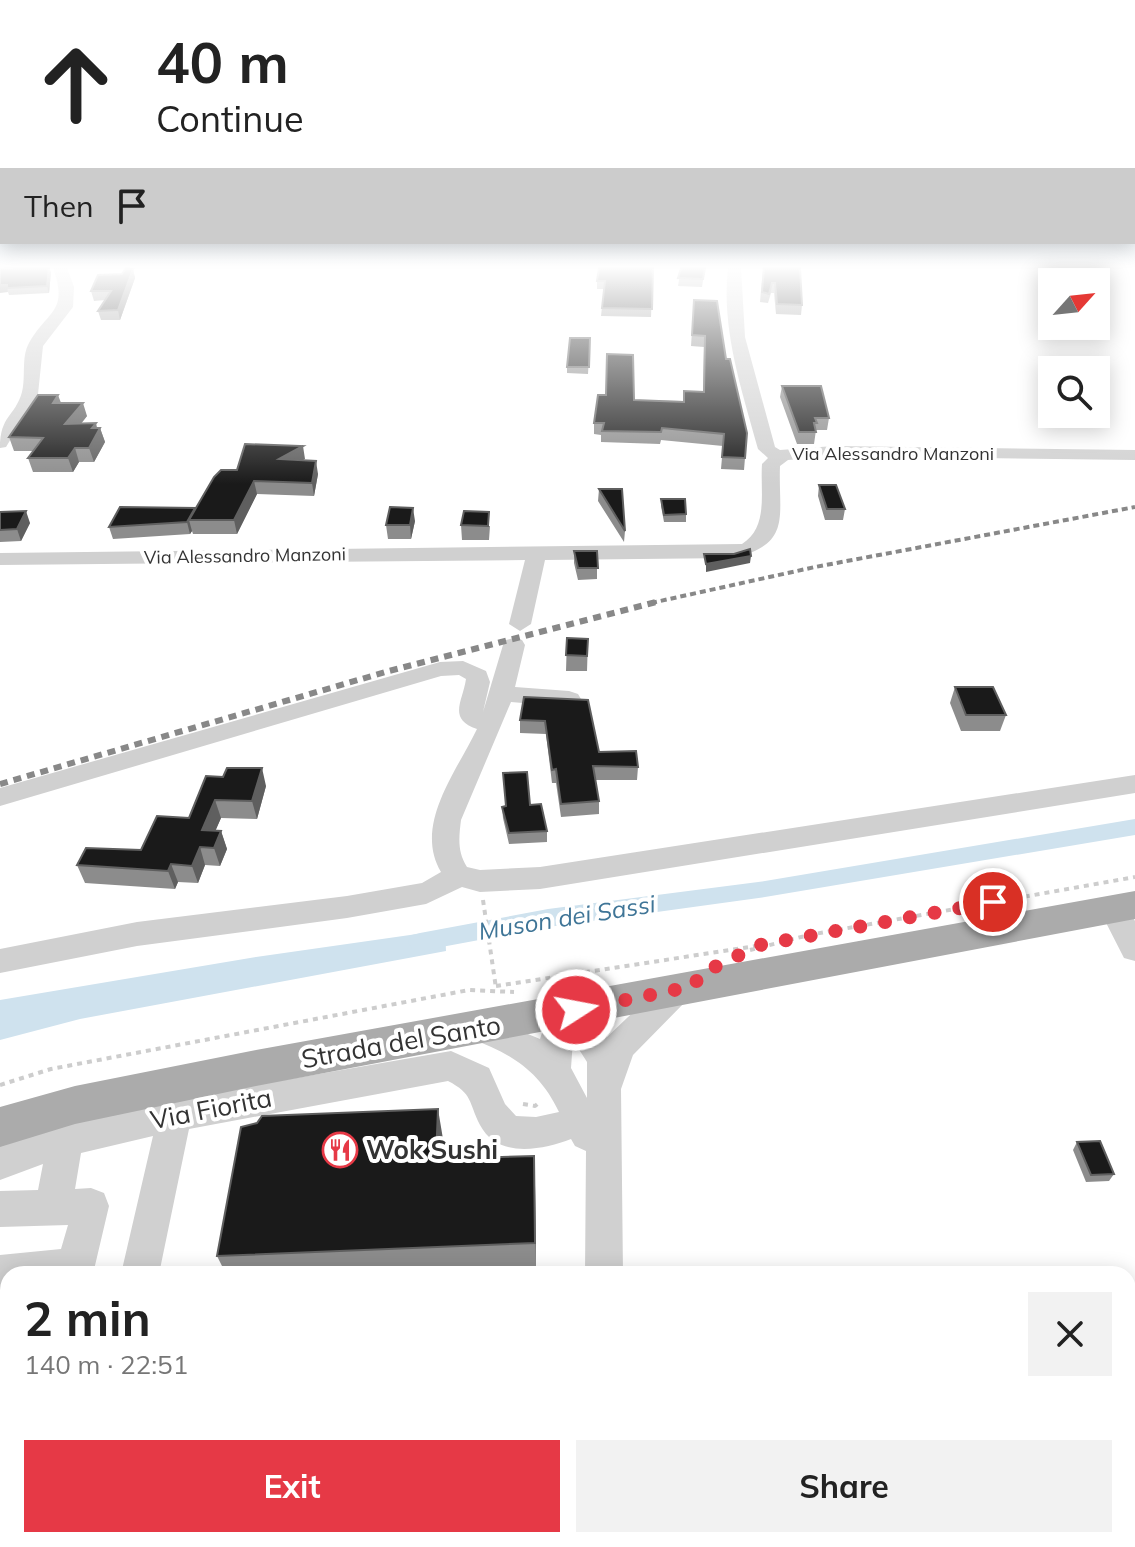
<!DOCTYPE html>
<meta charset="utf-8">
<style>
body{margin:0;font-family:Mulish,sans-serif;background:#f2f2f2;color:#222;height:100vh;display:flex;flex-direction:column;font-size:30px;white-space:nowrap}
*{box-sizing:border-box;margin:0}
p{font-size:26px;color:#767676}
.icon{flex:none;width:44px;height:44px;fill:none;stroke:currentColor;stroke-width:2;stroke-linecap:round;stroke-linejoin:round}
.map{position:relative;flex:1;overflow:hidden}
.drawer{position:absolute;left:0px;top:1266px;width:1136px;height:282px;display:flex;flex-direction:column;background:#fff;border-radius:24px 24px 0 0;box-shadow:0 4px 20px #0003}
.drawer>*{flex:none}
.hud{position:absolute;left:0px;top:0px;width:1136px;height:244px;box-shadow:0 4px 20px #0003;background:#fff;color:#222;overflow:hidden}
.needle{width:52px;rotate:63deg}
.fabs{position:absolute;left:1038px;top:268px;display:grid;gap:16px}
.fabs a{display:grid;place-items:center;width:72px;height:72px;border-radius:0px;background:#fff;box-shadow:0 4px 20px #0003;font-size:40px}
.pin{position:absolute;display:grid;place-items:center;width:68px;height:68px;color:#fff;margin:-34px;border:4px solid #fff;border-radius:50%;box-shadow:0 2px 8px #0007}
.me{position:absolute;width:88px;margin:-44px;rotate:79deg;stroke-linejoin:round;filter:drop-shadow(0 0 6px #0008)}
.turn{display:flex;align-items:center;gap:28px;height:168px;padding:0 24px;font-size:36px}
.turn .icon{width:104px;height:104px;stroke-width:2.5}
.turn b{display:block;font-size:56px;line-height:68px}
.then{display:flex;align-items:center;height:76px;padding:0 24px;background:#0003;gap:16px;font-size:30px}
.round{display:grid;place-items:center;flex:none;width:84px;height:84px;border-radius:0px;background:#f2f2f2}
.summary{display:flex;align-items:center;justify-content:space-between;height:136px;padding:0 24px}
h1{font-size:48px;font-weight:700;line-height:60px}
.button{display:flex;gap:16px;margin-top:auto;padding:16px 24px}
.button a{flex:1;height:92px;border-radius:0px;background:#e63946;color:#fff;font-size:32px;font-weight:700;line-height:92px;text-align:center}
.button a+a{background:#f2f2f2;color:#222}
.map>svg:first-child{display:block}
.water{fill:#cfe2ee}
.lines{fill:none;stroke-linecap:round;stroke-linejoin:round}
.canal{fill:#cfe2ee;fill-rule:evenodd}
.path{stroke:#cdcdcd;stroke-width:4;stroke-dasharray:5 5;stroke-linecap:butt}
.minor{fill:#d0d0d0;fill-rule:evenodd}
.major{fill:#ababab;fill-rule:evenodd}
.rail-far1{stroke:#888;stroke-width:4;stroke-dasharray:6 4;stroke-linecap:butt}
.rail{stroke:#888;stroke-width:6;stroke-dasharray:8 6;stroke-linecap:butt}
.wall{fill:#8c8c8c}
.shaded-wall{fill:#5f5f5f}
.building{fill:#1a1a1a;stroke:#5f5f5f;stroke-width:2}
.route{stroke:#e63946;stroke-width:14;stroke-dasharray:0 25.2}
.labels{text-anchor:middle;stroke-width:8;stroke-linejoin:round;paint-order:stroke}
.far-street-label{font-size:18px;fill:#333;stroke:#fff}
.water-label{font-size:24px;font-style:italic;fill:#3f7597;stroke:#fff}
.near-street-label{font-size:26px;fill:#333;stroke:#fff}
.near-poi-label{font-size:26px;font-weight:bold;fill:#333;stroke:#fff;text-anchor:start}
</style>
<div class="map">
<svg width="1135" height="1547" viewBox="0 0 1135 1547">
<rect width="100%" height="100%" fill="#fff"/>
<path class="water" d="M445 930 446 951 80 1019 0 1040V1000L256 957Z"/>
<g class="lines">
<path class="canal" d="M1135 819V835L765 897 548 927 420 951 412 949 408 942 412 935 420 933 548 909 765 881Z"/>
<path class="path" d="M483 900 496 988
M750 950 809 935 1135 877
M496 986 756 946
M0 1085 51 1069 469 990 514 992
M523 1104 535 1106 541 1101"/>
<path class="minor" d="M53 268H67L74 287 73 307 43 346 38 394 6 447 0 448C0 415 15 417 22 392 26 377 21 357 29 343 48 310 69 312 53 268Z
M728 268H741L745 337 775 447 780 450 834 446 1135 450V460L834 456 788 460 780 466C778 516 793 544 733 558L545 560 531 624 520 631 509 624 525 560 0 565V553L742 544C769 527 760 492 762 464L768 458 758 449C742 390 721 330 728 268Z
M514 638 522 640 525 645 515 687 569 691 578 694 581 699 578 704 569 707 511 702 461 820C459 837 457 851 467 867L480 870 540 867 1135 775V793L540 889 480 892 462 887 426 904 347 918 137 946 0 973V949L137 922 347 896 422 883 441 872C413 825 457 771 477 729 447 719 463 701 466 679L459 675 441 676 0 806V788L440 662 463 661 486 671 490 682 483 712 503 645 506 640Z
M1114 898 1124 901 1135 921V961L1124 958 1099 909 1104 901Z
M678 976 689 980 694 989 689 998 633 1055 621 1089 623 1274H585L586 1151 575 1146 571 1139C542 1150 498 1159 480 1125 468 1101 473 1094 448 1081L189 1129 159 1274H121L153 1136 81 1153 75 1189 91 1188 104 1193 109 1206 93 1274H8V1293H0V1255L61 1249 68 1225 0 1227V1191L38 1190 43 1164 0 1180V1146L65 1124 175 1099 451 1051 489 1068 505 1104 516 1116 536 1117 559 1112C539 1070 510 1053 469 1038L464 1028 469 1018 480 1014 540 1039 552 1002C577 994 594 1018 607 1037L667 980ZM573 1040 587 1062V1098L571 1068Z
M8 1516V1540H30L29 1547H0V1520Z
M594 1540H640L641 1547H595Z"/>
<path class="major" d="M1135 891V919L256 1086 75 1124 0 1147V1107L75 1086 256 1050Z"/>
<path class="rail-far1" d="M651 603 815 567 1135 507"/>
<path class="rail" d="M0 784 389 671 660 601"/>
</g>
<path class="wall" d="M0 268 51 272 49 293 9 295Z
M653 268 651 317 601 316 604 289H597V281Z
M681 268H705L702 287 678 286Z
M763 268 802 305 801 315 776 314 774 293H771L768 303 760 302Z
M133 269 135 278 120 320H101L98 311 105 300 94 301 91 291Z
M694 300 726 359 747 433 744 470 721 469 723 446 661 440 660 444 601 442V435L594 434V423L634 400 683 401 684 391 703 392 704 347 691 346Z
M590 338 588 374 567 373V367Z
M782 386 829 418 827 430H816L814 444H797L780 397Z
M61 403 87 416 81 424 100 428 105 442 94 462H79L73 472H33L28 458 33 451H14L9 437Z
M305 459 302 460 318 474 314 496 257 494 237 534H193L192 531 190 534 113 539 109 527 195 510 237 470Z
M819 485 845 509 843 520H825L818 496Z
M599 489 625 531 624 542 598 501Z
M661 499 686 514V522H664L661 506Z
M0 512 30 523 21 541 0 542Z
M415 521 411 539H388L386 525Z
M461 525 490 526 489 540H462Z
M574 551H597V579L578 580 574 563Z
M567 638 588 639 587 671H566Z
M955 687 1006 715 1000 731H961L950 703Z
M524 697 599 752 638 767 637 780H595L599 801V814L561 817 556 783H552L546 734 520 733V720Z
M206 776 266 786 257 819 221 818 215 831H221L227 849 220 866 205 865 198 883 178 882 175 889 85 883 77 865 141 850 189 818Z
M530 805 547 831V842L509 844 503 818 502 807Z
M443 1139 442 1159 535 1185 536 1271 454 1274H226L217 1256Z
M1077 1142 1114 1174 1109 1181 1086 1182 1073 1150Z"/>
<path class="shaded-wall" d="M49 268 51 272 49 293 47 286Z
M133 269 135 278 120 320 118 310Z
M0 285H7L8 292 0 293Z
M58 395 63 408 53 403Z
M83 403 87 416 70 437 65 424Z
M96 423 98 432 100 428 105 442 94 462 89 448 92 428Z
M303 446 305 459 282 471 279 459Z
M75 448 79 462 73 472 68 458Z
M316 461 318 474 314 496 312 483Z
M254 481 257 494 237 534 234 520Z
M195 508 198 520H189L192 531 190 534 187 522Z
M413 508 415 521 411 539 410 525Z
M26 511 30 523 21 541 17 529Z
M751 556 750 563 706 572V564Z
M262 768 266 786 257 819 252 801Z
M215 800 221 818 208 848 202 830Z
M221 831 227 849 220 866 214 848Z
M200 847 205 865 198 883 192 866Z
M171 864 178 882 175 889 168 871Z
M438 1109 443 1139 441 1189 436 1159Z
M534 1156 535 1185 536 1271 535 1243Z
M8 1390V1476L0 1505V1419Z
M319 1540H329V1547H319Z"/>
<path class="building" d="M0 268H49L47 286 7 288V285H0Z
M126 268 133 269 118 310 98 311 111 291H91L98 275 122 274Z
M599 268H653L652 309 602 308 605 281H597Z
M681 268H705L703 279 678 278Z
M764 268H800L802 305 777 304 775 283H772L769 294 762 292Z
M694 300 717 301 726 359H730L747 433 745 458 722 457 724 434 662 428 661 432 602 431 604 423H594L598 395H606L607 354 633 355 634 400 684 402V391L704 392 705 336 692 335Z
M570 338H590L589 367H567Z
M782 386H821L829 418H815L817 423H814L816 432H799Z
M38 395H58L53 403H83L65 424 96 423 92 428H100L89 448H75L68 458H28L43 438 9 437Z
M245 444 303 446 279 459 316 461 312 483 254 481 234 520H189L214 477 221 470H237Z
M819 485H836L845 509H827Z
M599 489H622L625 531Z
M661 499H685L686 514 664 515Z
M120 507 195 508 187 522 109 527Z
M390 507 413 508 410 525H386Z
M26 511 17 529 0 530V512Z
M464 511 489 512 488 526 461 525Z
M750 549 751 556 706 564 704 554H734Z
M574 551H597L598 568H578Z
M567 638 588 639 587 656 566 655Z
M955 687H993L1006 715H966Z
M524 697 588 700 599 752 636 751 638 767 593 766 599 801 561 804 556 769 552 770 545 721 520 720Z
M227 768H262L252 801 215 800 202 830 221 831 214 848 200 847 192 866 171 864 168 871 77 865 86 848 141 850 157 816 189 818 206 776 223 777Z
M527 772 530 805 541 804 547 831 509 833 502 807 506 806 503 773Z
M438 1109 436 1159 534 1156 535 1243 217 1256 241 1127 257 1123 262 1116Z
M1100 1141 1114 1174 1091 1175 1077 1142Z
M8 1355V1390L0 1419V1356Z
M48 1540H319V1547H46Z
M471 1540H531V1547H471Z"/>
<linearGradient id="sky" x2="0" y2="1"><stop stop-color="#9ec6ea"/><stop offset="0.55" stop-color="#fff"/><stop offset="1" stop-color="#fff" stop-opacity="0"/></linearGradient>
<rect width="1135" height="484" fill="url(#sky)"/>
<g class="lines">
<path class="route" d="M576 1010 694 986 700 974 760 945 993 902"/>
</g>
<defs>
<g id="restaurant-ring" transform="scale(1.8)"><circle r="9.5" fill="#fff" stroke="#e63946" stroke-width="1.5"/><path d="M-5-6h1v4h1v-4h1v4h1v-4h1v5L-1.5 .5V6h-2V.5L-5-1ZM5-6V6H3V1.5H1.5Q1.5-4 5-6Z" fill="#e63946"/></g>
</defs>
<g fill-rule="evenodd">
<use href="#restaurant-ring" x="340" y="1150"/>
</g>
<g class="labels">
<g class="far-street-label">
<text x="893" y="460">Via Alessandro Manzoni</text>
<text transform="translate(245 556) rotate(-1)" y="6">Via Alessandro Manzoni</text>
</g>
<g class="water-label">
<text transform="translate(567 918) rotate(-9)" y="8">Muson dei Sassi</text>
</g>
<g class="near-street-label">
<text transform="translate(401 1042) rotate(-10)" y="9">Strada del Santo</text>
<text transform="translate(211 1109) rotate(-11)" y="9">Via Fiorita</text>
</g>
<g class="near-poi-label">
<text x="366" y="1159">Wok Sushi</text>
</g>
</g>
</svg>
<div class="fabs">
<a><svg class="needle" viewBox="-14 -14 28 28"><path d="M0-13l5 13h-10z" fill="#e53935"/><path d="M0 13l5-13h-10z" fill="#767676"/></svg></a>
<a><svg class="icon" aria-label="search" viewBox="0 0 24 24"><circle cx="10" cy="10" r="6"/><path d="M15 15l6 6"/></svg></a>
</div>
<div class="pin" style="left:993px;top:902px;background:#d93025"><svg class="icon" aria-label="arrive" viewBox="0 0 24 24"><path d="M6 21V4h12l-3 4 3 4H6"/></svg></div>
<svg class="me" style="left:576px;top:1010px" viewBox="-20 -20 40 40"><circle r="17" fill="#e63946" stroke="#fff" stroke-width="3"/><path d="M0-11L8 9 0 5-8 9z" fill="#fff"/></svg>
<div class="hud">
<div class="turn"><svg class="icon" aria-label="ahead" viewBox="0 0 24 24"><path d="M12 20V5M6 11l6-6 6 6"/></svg><div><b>40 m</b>Continue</div></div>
<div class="then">Then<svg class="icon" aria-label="arrive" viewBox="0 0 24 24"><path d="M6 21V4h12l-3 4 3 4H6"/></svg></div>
</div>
<section class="drawer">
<div class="summary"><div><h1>2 min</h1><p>140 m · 22:51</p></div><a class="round"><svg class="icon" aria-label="close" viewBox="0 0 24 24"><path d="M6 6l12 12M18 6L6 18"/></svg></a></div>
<div class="button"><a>Exit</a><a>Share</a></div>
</section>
</div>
